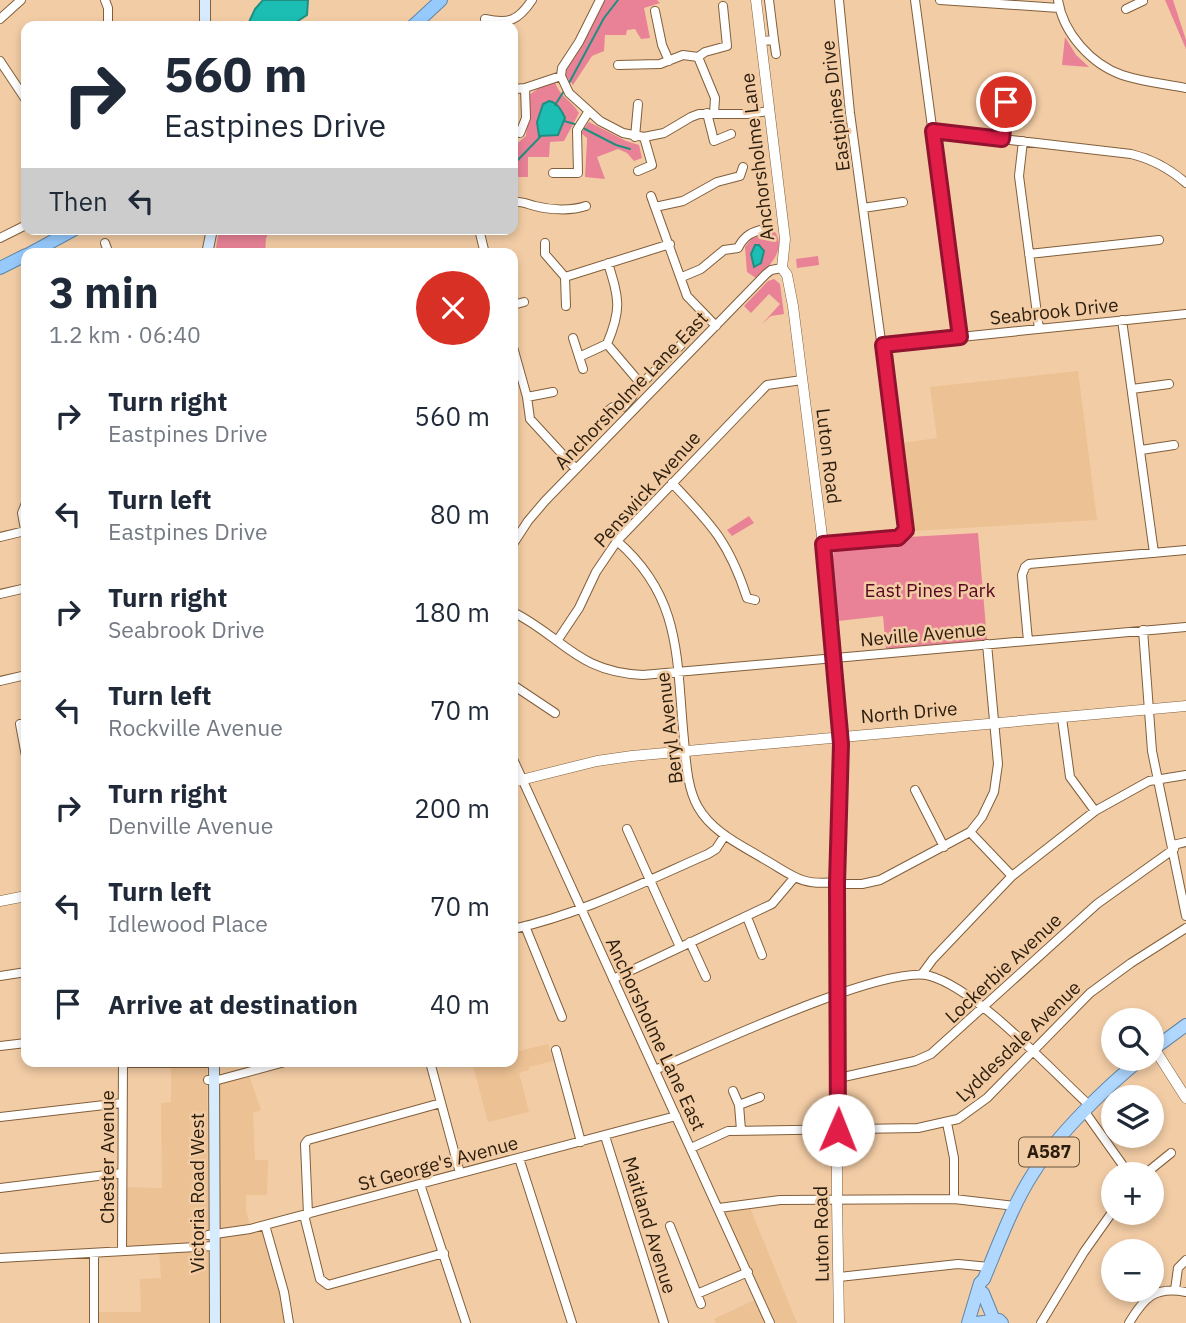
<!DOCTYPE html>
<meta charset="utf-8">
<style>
body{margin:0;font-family:"IBM Plex Sans",sans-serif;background:#f2f2f3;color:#1f2937;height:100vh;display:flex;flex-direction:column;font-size:26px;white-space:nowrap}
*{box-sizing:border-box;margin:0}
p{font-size:23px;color:#747a83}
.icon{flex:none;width:38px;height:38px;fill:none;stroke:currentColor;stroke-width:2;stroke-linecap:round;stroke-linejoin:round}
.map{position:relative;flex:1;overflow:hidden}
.details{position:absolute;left:21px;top:248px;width:497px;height:819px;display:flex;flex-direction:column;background:#fff;border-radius:14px;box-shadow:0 4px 10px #0003}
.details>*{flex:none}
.guide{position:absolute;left:21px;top:21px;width:497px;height:214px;border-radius:14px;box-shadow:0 4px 10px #0003;background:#fff;color:#1f2937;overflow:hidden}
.fabs{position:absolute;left:1101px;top:1008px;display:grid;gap:14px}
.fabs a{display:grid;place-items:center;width:63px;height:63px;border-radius:50%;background:#fff;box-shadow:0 4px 10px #0003;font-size:35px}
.pin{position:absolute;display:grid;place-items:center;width:60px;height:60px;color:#fff;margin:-30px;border:4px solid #fff;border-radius:50%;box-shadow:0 2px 7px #0007}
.me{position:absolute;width:77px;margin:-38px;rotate:1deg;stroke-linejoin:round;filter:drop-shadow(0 0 5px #0008)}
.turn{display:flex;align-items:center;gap:24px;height:147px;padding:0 28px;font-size:32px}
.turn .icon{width:91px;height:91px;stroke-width:2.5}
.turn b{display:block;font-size:49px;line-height:60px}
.then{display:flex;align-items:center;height:66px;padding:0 28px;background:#0003;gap:14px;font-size:26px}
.round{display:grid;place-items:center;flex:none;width:74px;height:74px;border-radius:37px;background:#f2f2f3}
.head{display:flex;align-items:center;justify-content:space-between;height:119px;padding:0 28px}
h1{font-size:42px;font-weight:800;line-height:52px}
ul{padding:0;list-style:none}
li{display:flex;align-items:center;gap:21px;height:98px;padding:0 28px}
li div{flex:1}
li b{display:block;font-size:26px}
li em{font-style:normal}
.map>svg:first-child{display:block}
.built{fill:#ecc193}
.green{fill:#e98297}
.water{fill:#1cbeb3;stroke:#208e81;stroke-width:2}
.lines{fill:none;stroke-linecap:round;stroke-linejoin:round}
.stream{stroke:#208e81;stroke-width:2}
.minor-casing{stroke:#815f3b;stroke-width:10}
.tertiary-casing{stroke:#815f3b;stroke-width:11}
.secondary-casing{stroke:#815f3b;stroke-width:12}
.primary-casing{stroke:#5f85a8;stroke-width:14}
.trunk-casing{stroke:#5f85a8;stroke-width:14}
.minor{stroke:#fff;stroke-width:8}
.tertiary{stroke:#fff;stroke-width:10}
.secondary{stroke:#d7ebfe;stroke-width:10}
.primary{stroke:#b0d7fd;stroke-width:12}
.trunk{stroke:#96cafc;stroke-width:12}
.route-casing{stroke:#92132f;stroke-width:18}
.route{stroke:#e11d48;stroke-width:12}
.labels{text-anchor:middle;stroke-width:5;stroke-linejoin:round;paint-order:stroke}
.shield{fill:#f2cca5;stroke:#67523b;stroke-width:2}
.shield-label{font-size:18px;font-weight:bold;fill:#2b1d0d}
.street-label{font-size:19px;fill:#2b1d0d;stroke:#f2cca5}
.park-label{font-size:19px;fill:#540622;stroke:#f2cca5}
</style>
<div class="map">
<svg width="1186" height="1323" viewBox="0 0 1186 1323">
<rect width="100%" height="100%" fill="#f2cca5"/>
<path class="built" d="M1078 371 1097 520 912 531 902 443 937 438 930 387Z
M516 1043 519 1051 548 1044 553 1061 529 1067V1070L519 1073 529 1112 488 1122 472 1062H513V1044Z
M171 1062H207L209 1323H94V1312H141L140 1279 161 1278 159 1250 122 1251V1187L162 1188 161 1103 171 1102Z
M248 1072 261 1110 253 1113 255 1160H268L267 1195H246V1210L251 1229 265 1225 289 1323H215L218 1080Z
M748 1203 797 1323H716L714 1319 759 1298 719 1208Z"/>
<path class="green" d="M605 0H657L660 3 644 8 650 38 641 39 635 29 627 30 626 35H605L604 51 592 56 573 85 565 75 567 67 584 40Z
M1165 0H1173L1186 40V49Z
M1065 37 1076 55 1089 67 1062 65Z
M555 82C559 96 572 101 579 113L564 141 550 142 549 157H528V177H517L513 180V147L526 136 529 95 542 86Z
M589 122 626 141 639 145 642 158 634 161 627 153 618 149 597 157 605 179 585 177 587 141V138L581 133Z
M219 229H271L266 238 265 254H215Z
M764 232H775C787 250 769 267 756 278L747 272 745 247 753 237Z
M818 256 819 265 797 268 796 259Z
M774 279 780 284 784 314 771 316 762 324 780 304 769 294 751 313 744 306 768 281Z
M749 516 754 523 732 536 727 530Z
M978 533 987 640 886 649 883 616 838 621 832 562 834 551 837 549 899 545 908 537Z"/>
<path class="water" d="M263 0H308L307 15 290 26H251L249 22 255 9Z
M549 101C557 102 562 111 565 118L558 135 539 136 537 122 543 104Z
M755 245H759L764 251 761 263 754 267 751 254Z"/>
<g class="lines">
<path class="stream" d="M569 83 604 18 618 0
M555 105 564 91
M564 121 578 125
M583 128 616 145 630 149
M513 165 541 136"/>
<g class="minor-casing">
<path id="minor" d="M105 0 108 8V26
M600 0 579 42 562 68 561 76 569 93 600 121 623 133 644 137 664 133 691 117 699 114H747L769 111
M915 0 960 336
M940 0 1059 8
M1058 0C1063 33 1091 64 1122 75 1143 82 1165 84 1186 88
M1126 9 1143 1
M655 11 662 45 669 61
M0 19 21 0
M485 19C509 24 518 21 532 0
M774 40 776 54
M761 41 774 40 769 0
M698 57 705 52 727 46 723 6
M698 57 715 98 714 114
M0 61 26 100
M618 65 660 64 683 55 698 57
M513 89 525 88 561 76
M707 113 714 141 731 134
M933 131 1131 154C1152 159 1170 169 1186 183
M520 133 526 118 525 88
M635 137 638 104
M1002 139 1008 81
M1023 141 1019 176 1039 329
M638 171 652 165 644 137
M553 173H578L577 130 589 111
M651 196 687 296 716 326
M513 202C521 201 527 204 535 206 550 210 571 211 586 206
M655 207 683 201 717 182 740 176 743 167
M863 208 903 202
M479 229 485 254
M0 238 26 225
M105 243 109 254
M545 243V254L565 277 566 306
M1029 254 1159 240
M565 277 670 244
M682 277 701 269 724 250 738 248C744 236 752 231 766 229
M513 305 524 302
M1122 320 1154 553
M573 338 583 369
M607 344 641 384
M882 345 1186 314
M513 347 527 397 530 419 576 469
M679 347 698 326 702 313
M579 357 607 344C622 309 619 299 608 263
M1132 389 1169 384
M527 397 553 392
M609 410 613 407H623L632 397 635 390 668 358
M1141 450 1174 445
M672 483C711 524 729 542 747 598L755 600
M26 503 22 513 26 535
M0 537 25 531
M617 541C683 598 676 660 684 740 686 761 687 788 698 807 712 832 741 845 764 859 794 876 800 886 837 882
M513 544 528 521 545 501 766 274 771 270 782 268
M823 544 898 538 904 533 906 525 850 113 839 0
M0 594 26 588
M513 612C564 638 577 672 643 675L1186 627
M1143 630 1152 751 1186 916
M557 641 579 608 596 572 617 541 767 385 802 380
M1028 641 1022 575 1025 567 1029 564 1186 550
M0 681 26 675
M513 685 555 713
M1062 718 1070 777 1095 811
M20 724 26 756
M513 759 770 1323
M915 790 944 847
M627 829 680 947
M970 832 1012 876
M1173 845 1186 842
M837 884H862L880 880 970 832 982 817 994 792 998 764 987 644
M747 917 762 955
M525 926 562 1017
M513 929C581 914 644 882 708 854L716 849 725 835
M690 942 706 977
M922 974 933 959 1012 876 1095 811 1149 781 1186 775
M0 976 26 972
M613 979 772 904 794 878
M0 1046 26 1043
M556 1050 581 1142
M430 1062 460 1173
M123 1063H214
M655 1070C704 1049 886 963 930 976 977 989 1052 1071 1090 1106
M839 1078 915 1061 931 1054 1097 904 1174 849
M208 1080H218L285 1062
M733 1091 739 1105 741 1130
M739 1105 760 1097
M1085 1112 1129 1174
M0 1117 122 1103
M947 1123 954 1158V1199
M605 1136 664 1323
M691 1148 728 1131 918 1128 958 1119 987 1098 1090 993 1131 963 1186 928
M519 1158 572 1323
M1145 1174 1171 1153
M420 1184 466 1323
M0 1188 122 1173
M719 1208 780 1200 954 1199 1015 1206
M308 1214 305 1144 308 1140 441 1103
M304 1215 320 1279 328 1285 444 1253
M265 1225 284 1292 289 1323
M670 1226 697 1294 748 1272
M208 1235 250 1229 676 1116
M122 1251 123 1062
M0 1258 214 1246
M839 1277 958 1264 989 1267
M1175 1290 1178 1268 1186 1260
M697 1294 701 1304
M94 1323V1253
M1041 1323 1084 1252 1113 1211
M1129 1323C1144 1298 1154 1286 1186 1292"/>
</g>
<g class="tertiary-casing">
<path id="tertiary" d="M756 0 785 239 782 268 787 275 793 306 823 544 840 744 837 884V1200L839 1323
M513 782 597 761 632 756 1186 706
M0 901 26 896
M1154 1048 1186 1098"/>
</g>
<g class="secondary-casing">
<path id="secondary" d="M205 26V0
M207 254 212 229
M214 1062 215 1323"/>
</g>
<g class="primary-casing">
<path id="primary" d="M1152 1050 1186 1025
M983 1293 994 1320
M968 1323 980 1283 984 1279C999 1243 1013 1204 1034 1172 1057 1135 1107 1086 1141 1059
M976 1323 999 1320 1002 1323"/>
</g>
<g class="trunk-casing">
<path id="trunk" d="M413 26 441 0
M29 254 75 229
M0 268 26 255"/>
</g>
<use href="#minor" class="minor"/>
<use href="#tertiary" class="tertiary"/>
<use href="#secondary" class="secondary"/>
<use href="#primary" class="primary"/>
<use href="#trunk" class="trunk"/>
</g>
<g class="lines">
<g class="route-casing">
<path id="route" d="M838 1130 837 884 841 744 823 544 893 538H898L906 530 883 345 960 337 933 131 1002 139 1006 102"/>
</g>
<use href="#route" class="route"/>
</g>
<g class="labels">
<rect class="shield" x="1019" y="1137.5" width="60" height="29" rx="5"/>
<g class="shield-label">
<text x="1049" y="1158">A587</text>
</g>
<g class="street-label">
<text transform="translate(835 106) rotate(-97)" y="7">Eastpines Drive</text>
<text transform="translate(757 157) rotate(-97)" y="7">Anchorsholme Lane</text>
<text transform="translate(1054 311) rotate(-6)" y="7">Seabrook Drive</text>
<text transform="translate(631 390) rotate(-46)" y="7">Anchorsholme Lane East</text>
<text transform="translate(829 456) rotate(83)" y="7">Luton Road</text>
<text transform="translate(647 489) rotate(-48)" y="7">Penswick Avenue</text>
<text transform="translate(923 634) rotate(-5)" y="7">Neville Avenue</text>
<text transform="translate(909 712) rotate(-5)" y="7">North Drive</text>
<text transform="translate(669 728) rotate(-97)" y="7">Beryl Avenue</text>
<text transform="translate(1003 968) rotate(-43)" y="7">Lockerbie Avenue</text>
<text transform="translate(656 1034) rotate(65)" y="7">Anchorsholme Lane East</text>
<text transform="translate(1018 1041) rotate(-44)" y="7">Lyddesdale Avenue</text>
<text transform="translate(107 1157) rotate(-90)" y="7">Chester Avenue</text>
<text transform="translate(438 1163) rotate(-15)" y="7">St George's Avenue</text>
<text transform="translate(197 1193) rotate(-90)" y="7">Victoria Road West</text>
<text transform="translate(650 1225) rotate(73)" y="7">Maitland Avenue</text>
<text transform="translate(821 1234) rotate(-91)" y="7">Luton Road</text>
</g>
<g class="park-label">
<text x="930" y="597">East Pines Park</text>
</g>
</g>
</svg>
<div class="fabs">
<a><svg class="icon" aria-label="search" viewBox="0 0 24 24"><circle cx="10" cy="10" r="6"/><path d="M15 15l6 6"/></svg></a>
<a><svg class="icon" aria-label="layers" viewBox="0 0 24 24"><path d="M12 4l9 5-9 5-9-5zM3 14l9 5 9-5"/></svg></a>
<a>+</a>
<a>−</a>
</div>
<div class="pin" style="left:1006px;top:102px;background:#d93025"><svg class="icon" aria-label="arrive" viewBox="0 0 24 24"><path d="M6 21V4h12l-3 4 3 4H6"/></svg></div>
<svg class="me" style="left:838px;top:1130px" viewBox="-20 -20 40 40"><circle r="19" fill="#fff"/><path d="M0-13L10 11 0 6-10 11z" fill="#e11d48"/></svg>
<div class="guide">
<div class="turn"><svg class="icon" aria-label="right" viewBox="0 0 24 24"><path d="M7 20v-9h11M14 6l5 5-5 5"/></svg><div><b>560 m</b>Eastpines Drive</div></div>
<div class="then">Then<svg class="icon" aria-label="left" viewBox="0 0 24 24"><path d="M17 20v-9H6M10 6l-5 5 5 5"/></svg></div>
</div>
<section class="details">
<div class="head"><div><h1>3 min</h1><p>1.2 km · 06:40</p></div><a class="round" style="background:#d93025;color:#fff"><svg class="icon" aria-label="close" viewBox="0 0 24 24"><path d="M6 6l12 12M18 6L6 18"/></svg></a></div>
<ul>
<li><svg class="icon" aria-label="right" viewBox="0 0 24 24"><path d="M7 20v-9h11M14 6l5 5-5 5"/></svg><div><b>Turn right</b><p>Eastpines Drive</p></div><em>560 m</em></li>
<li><svg class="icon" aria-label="left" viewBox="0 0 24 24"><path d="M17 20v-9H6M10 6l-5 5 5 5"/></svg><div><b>Turn left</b><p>Eastpines Drive</p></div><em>80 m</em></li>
<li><svg class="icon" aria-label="right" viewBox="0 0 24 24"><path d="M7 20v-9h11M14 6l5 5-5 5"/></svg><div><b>Turn right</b><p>Seabrook Drive</p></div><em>180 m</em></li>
<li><svg class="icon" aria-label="left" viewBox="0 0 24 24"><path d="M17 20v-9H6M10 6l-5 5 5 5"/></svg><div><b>Turn left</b><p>Rockville Avenue</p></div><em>70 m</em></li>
<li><svg class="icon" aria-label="right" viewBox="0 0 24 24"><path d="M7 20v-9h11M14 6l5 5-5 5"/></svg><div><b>Turn right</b><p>Denville Avenue</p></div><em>200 m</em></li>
<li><svg class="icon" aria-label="left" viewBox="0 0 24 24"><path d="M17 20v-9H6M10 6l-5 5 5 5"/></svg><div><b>Turn left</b><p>Idlewood Place</p></div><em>70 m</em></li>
<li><svg class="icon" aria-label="arrive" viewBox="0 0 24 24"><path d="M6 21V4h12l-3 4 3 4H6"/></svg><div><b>Arrive at destination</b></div><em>40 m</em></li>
</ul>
</section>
</div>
